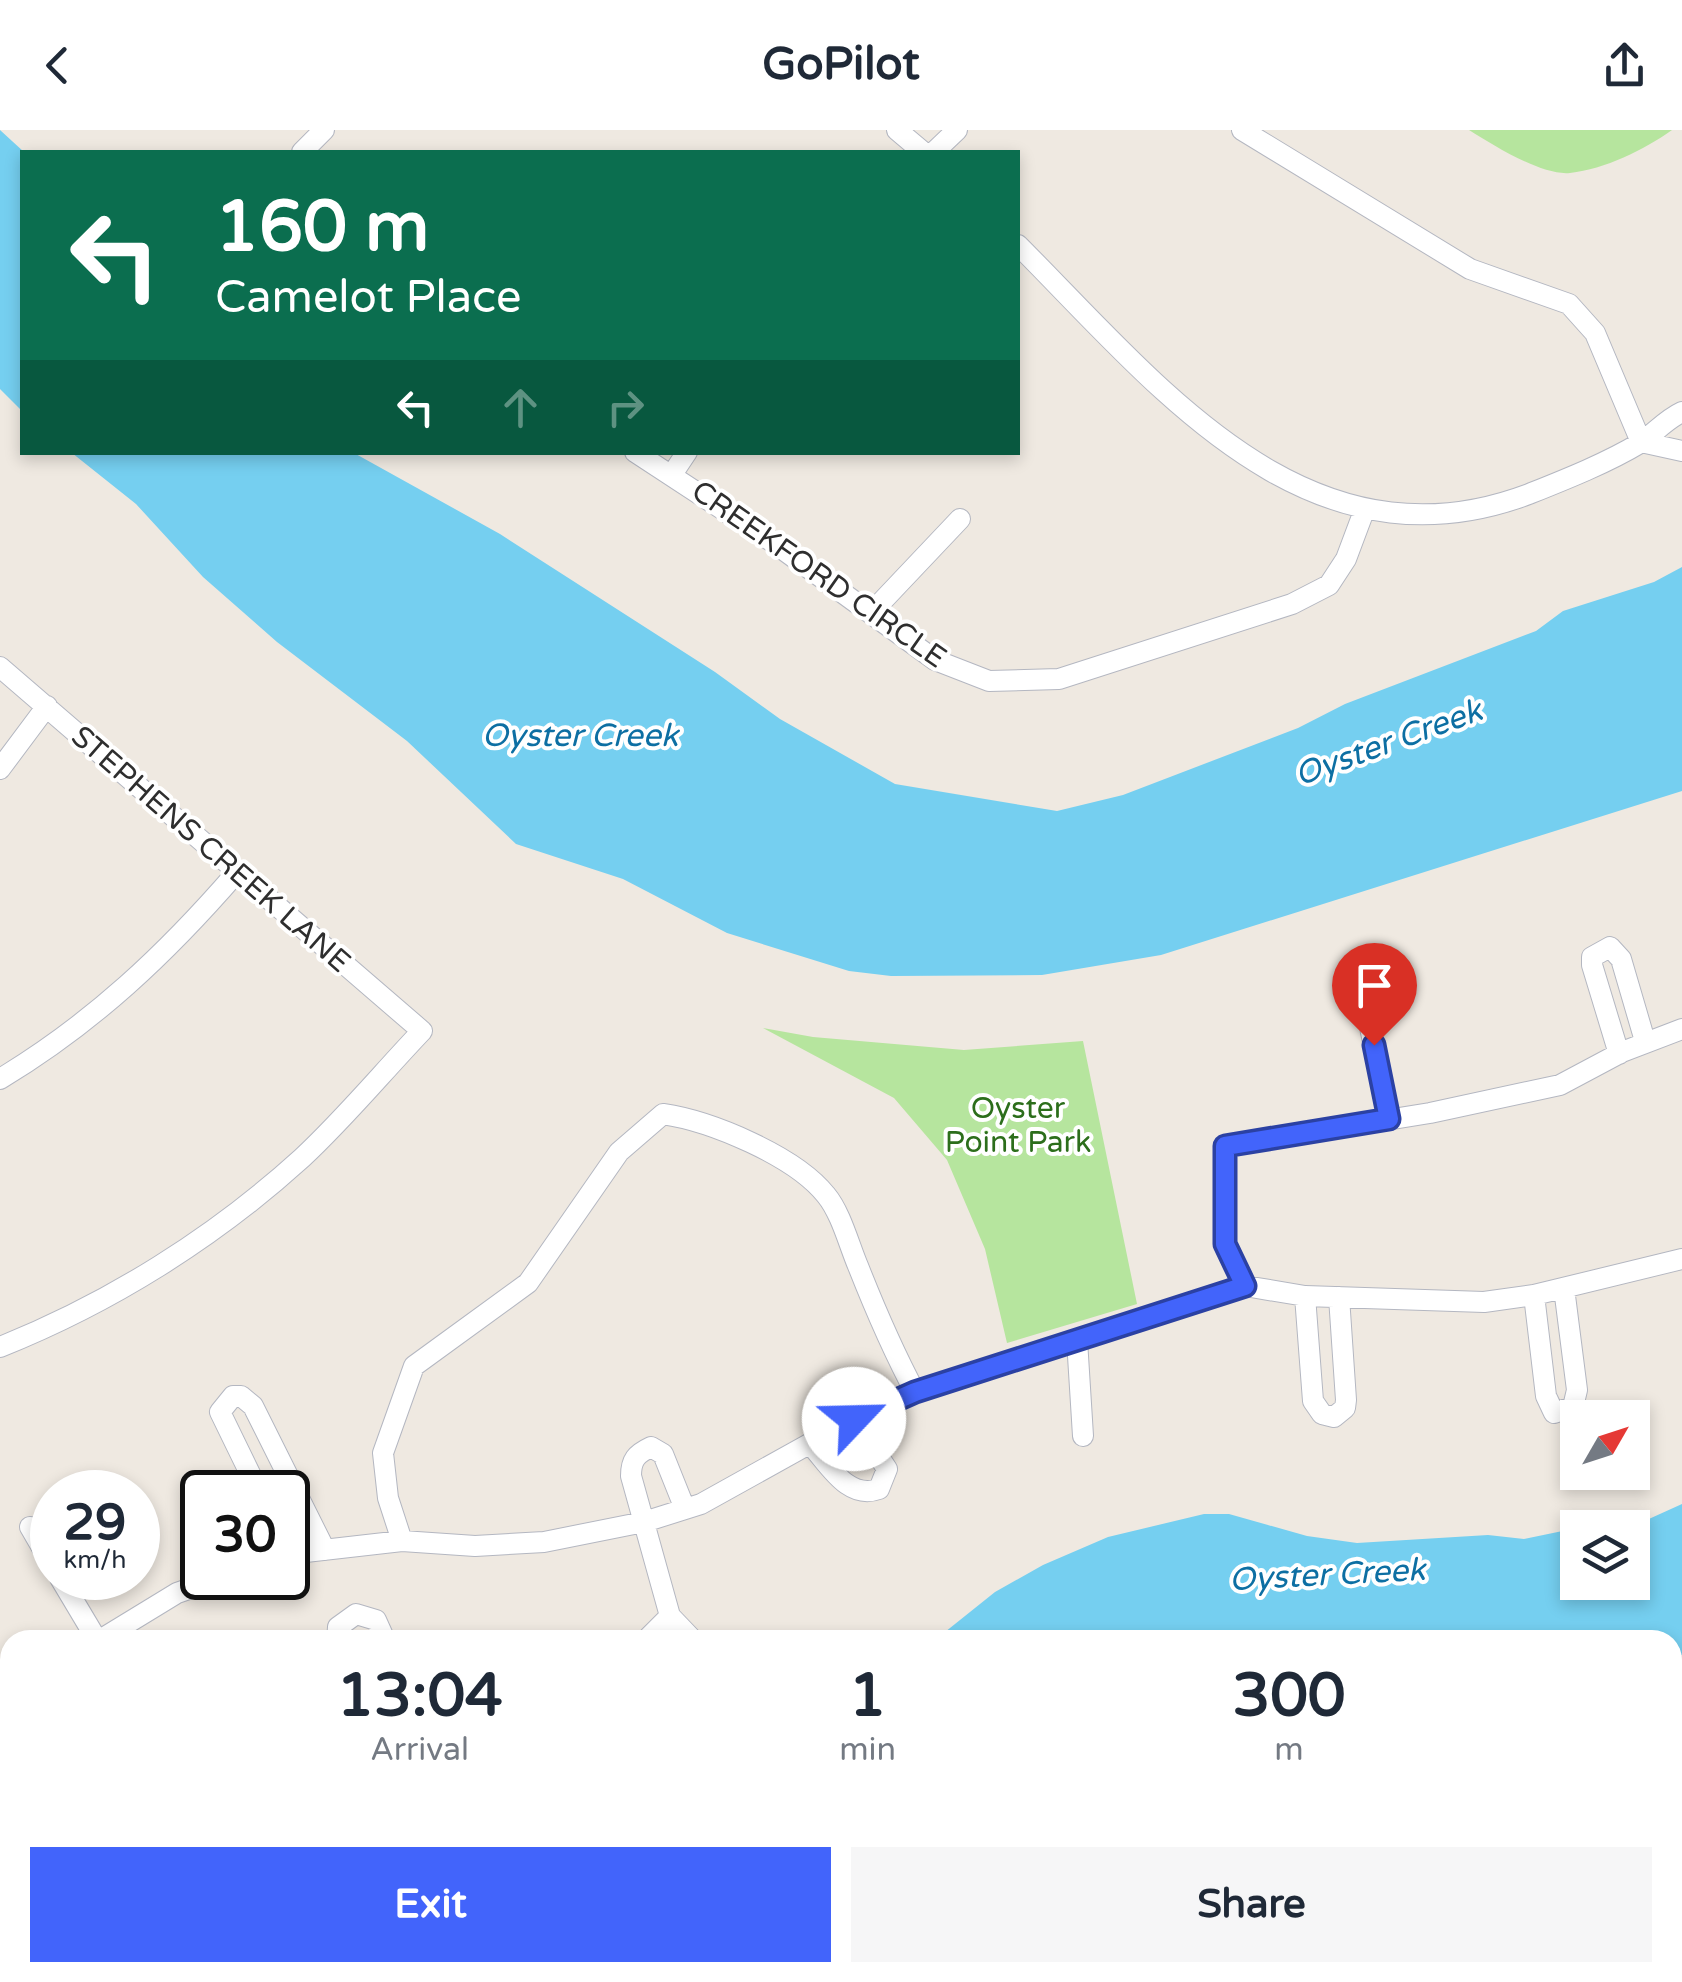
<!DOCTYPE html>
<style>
body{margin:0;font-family:"Varela Round",sans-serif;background:#f6f6f7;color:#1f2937;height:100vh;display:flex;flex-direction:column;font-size:38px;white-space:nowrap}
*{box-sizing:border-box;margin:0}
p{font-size:32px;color:#747a83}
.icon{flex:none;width:55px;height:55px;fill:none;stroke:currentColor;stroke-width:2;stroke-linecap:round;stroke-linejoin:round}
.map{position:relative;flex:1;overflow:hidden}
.side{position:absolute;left:0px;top:1500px;width:1682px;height:352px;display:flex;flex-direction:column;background:#fff;border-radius:30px 30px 0 0;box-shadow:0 5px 15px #0003}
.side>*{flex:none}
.top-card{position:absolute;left:20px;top:20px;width:1000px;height:305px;border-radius:0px;box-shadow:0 5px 15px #0003;background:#0b6e4f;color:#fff;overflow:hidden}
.needle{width:65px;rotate:51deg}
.fabs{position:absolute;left:1560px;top:1270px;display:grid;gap:20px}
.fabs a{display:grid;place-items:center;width:90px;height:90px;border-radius:0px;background:#fff;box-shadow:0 5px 15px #0003;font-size:50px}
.speed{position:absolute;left:30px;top:1340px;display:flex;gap:20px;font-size:50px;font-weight:700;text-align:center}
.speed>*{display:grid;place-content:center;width:130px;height:130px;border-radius:50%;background:#fff;box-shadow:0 5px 15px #0003;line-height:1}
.speed small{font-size:25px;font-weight:400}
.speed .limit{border:5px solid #111;border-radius:15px;background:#fff;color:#111}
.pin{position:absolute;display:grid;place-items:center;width:85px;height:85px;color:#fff;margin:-102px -42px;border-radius:50% 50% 50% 0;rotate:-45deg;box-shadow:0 0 10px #0007}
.pin .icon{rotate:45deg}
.me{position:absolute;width:110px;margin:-55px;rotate:66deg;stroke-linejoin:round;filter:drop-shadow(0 0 8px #0008)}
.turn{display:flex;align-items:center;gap:35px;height:210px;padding:0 30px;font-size:45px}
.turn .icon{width:130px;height:130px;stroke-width:2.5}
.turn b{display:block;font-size:70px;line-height:85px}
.lanes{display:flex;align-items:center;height:95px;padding:0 30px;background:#0003;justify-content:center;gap:50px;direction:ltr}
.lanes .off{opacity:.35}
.eta{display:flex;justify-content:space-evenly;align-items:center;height:170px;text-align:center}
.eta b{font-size:60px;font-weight:700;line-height:70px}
.cta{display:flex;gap:20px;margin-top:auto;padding:20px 30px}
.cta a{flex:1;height:115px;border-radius:0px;background:#4264fb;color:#fff;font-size:40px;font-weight:700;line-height:115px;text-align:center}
.cta a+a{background:#f6f6f7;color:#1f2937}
header{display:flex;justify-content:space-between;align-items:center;height:130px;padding:0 30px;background:#fff;font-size:45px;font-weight:700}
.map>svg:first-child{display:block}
.green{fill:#b6e59e}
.water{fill:#75cff0}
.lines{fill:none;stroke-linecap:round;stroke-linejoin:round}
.minor-casing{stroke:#b4b7c1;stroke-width:22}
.secondary-casing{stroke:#b4b7c1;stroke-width:30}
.minor{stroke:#fff;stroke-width:20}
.secondary{stroke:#fff;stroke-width:28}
.route-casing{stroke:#2b41a3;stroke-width:25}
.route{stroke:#4264fb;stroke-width:18}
.labels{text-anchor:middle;stroke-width:8;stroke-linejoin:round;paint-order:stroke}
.street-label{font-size:30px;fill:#2e2e2e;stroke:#fff}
.park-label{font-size:30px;fill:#2c6e1b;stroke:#fff}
.water-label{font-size:32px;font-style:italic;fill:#0d6fa3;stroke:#fff}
</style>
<header><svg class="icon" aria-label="back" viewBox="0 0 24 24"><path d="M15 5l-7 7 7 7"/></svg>GoPilot<svg class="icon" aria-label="share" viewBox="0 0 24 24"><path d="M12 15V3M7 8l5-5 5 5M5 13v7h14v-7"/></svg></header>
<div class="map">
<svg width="1682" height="1852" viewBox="0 0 1682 1852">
<rect width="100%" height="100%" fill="#efe9e1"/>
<path class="green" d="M1469 0H1672C1644 20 1605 39 1570 43 1542 46 1493 15 1469 0Z
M763 898 813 907 964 920 1083 911 1137 1174 1007 1213 985 1119 947 1030 894 968Z"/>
<path class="water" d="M0 0 24 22 22 281 0 259Z
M72 323H354L500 404 715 542 780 589 895 654 1057 681 1123 665 1298 598 1345 574 1536 501 1563 481 1654 452 1682 437V661L1161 825 1042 845 891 846 849 841 727 803 623 749 516 714 407 611 277 512 203 447 136 374Z
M1682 1374V1525H1673L1672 1510H935L995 1462 1043 1435 1108 1407 1204 1384H1229L1307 1406 1357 1413 1488 1405 1524 1409 1577 1398 1578 1452H1632V1398L1580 1397 1640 1393Z
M669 1843H864L852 1852H677Z"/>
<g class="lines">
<g class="minor-casing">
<path id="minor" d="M897 0 923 22
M1242 0 1470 139 1569 174 1595 203 1641 312
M302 22 324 0
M934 22 957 0
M1018 115C1157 254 1306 448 1529 364 1564 350 1607 333 1640 313 1655 303 1665 290 1682 282
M1641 312 1682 321
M635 322 774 413 935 530 989 551 1059 549 1292 474 1329 455 1346 429 1364 381
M673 343 687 322
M871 483 960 389
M0 537 422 901C382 943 344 989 302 1028 214 1108 110 1173 0 1217
M0 639 47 576
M1366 878 1389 989
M1619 924 1592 835V827L1610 817 1621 829 1645 911
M0 949C93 893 166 824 237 742
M1245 1156 1225 1114V1016L1430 983 1560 955 1622 922 1682 899
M1534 1165 1546 1266 1554 1283 1573 1277 1577 1260 1564 1158
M1305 1166 1313 1271 1322 1284 1334 1287 1345 1278 1346 1270 1339 1167
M1077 1210 1083 1306
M811 1315C830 1336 848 1370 879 1359L887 1339 854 1289
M259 1362 220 1282 233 1266H241L253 1276 325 1420
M685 1379 663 1324 651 1317C636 1324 631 1330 631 1346L670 1486 693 1510
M30 1397 52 1435
M402 1411 388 1368 383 1323 414 1236 528 1153 619 1022 663 984C711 991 795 1026 826 1065 841 1083 849 1115 858 1136 875 1179 893 1221 915 1262
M288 1424 402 1411 475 1416 544 1412 644 1392 701 1374 854 1289 915 1262 1245 1156 1305 1166 1484 1172 1534 1165 1682 1129
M60 1448 97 1510
M100 1510 177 1463 220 1448
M337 1510 338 1497 356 1484 376 1490 385 1510
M646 1510 670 1486
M0 1589 10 1581
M346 1842 354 1852
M393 1842 401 1852
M1191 1842 1199 1852
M1494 1842 1501 1852
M1543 1842 1551 1852
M1096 1852 1107 1842
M1658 1852 1672 1842"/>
</g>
<g class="secondary-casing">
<path id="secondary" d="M0 1627 10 1639
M0 1702 10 1714
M120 1842 128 1852
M182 1842 190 1852"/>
</g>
<use href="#minor" class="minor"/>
<use href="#secondary" class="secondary"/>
</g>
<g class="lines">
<g class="route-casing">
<path id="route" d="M854 1289 915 1262 1245 1156 1225 1114V1016L1389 989 1374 915"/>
</g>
<use href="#route" class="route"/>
</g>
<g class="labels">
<g class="street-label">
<text transform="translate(819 444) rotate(35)" y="10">CREEKFORD CIRCLE</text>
<text transform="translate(211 719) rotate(41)" y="10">STEPHENS CREEK LANE</text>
</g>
<g class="park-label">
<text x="1018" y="988">Oyster<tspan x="1018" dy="34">Point Park</tspan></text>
</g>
<g class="water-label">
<text x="580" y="616">Oyster Creek</text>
<text transform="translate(1388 612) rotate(-20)" y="11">Oyster Creek</text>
<text transform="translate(1327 1444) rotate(-3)" y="11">Oyster Creek</text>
</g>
</g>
</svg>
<div class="fabs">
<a><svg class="needle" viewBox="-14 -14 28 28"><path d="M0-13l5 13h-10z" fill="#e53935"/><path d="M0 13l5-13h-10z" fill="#747a83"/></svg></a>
<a><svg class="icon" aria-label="layers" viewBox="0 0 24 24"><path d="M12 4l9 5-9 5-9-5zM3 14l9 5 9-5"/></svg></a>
</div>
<div class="speed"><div>29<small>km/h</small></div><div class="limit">30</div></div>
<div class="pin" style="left:1374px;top:915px;background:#d93025"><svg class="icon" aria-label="arrive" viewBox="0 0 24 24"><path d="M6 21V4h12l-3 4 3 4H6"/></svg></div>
<svg class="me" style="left:854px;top:1289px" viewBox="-20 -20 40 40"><circle r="19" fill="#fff"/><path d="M0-13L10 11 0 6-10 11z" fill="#4264fb"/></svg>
<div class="top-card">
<div class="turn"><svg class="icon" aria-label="left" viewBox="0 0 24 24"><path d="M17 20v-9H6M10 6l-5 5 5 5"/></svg><div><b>160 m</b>Camelot Place</div></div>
<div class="lanes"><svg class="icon" aria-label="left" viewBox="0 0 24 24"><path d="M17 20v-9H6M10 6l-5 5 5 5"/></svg><svg class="icon off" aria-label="ahead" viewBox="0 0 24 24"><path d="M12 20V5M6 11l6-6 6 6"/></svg><svg class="icon off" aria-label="right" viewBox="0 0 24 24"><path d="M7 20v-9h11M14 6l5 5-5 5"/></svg></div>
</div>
<section class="side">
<div class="eta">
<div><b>13:04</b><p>Arrival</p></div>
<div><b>1</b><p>min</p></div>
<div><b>300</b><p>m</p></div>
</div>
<div class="cta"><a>Exit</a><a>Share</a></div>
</section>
</div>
